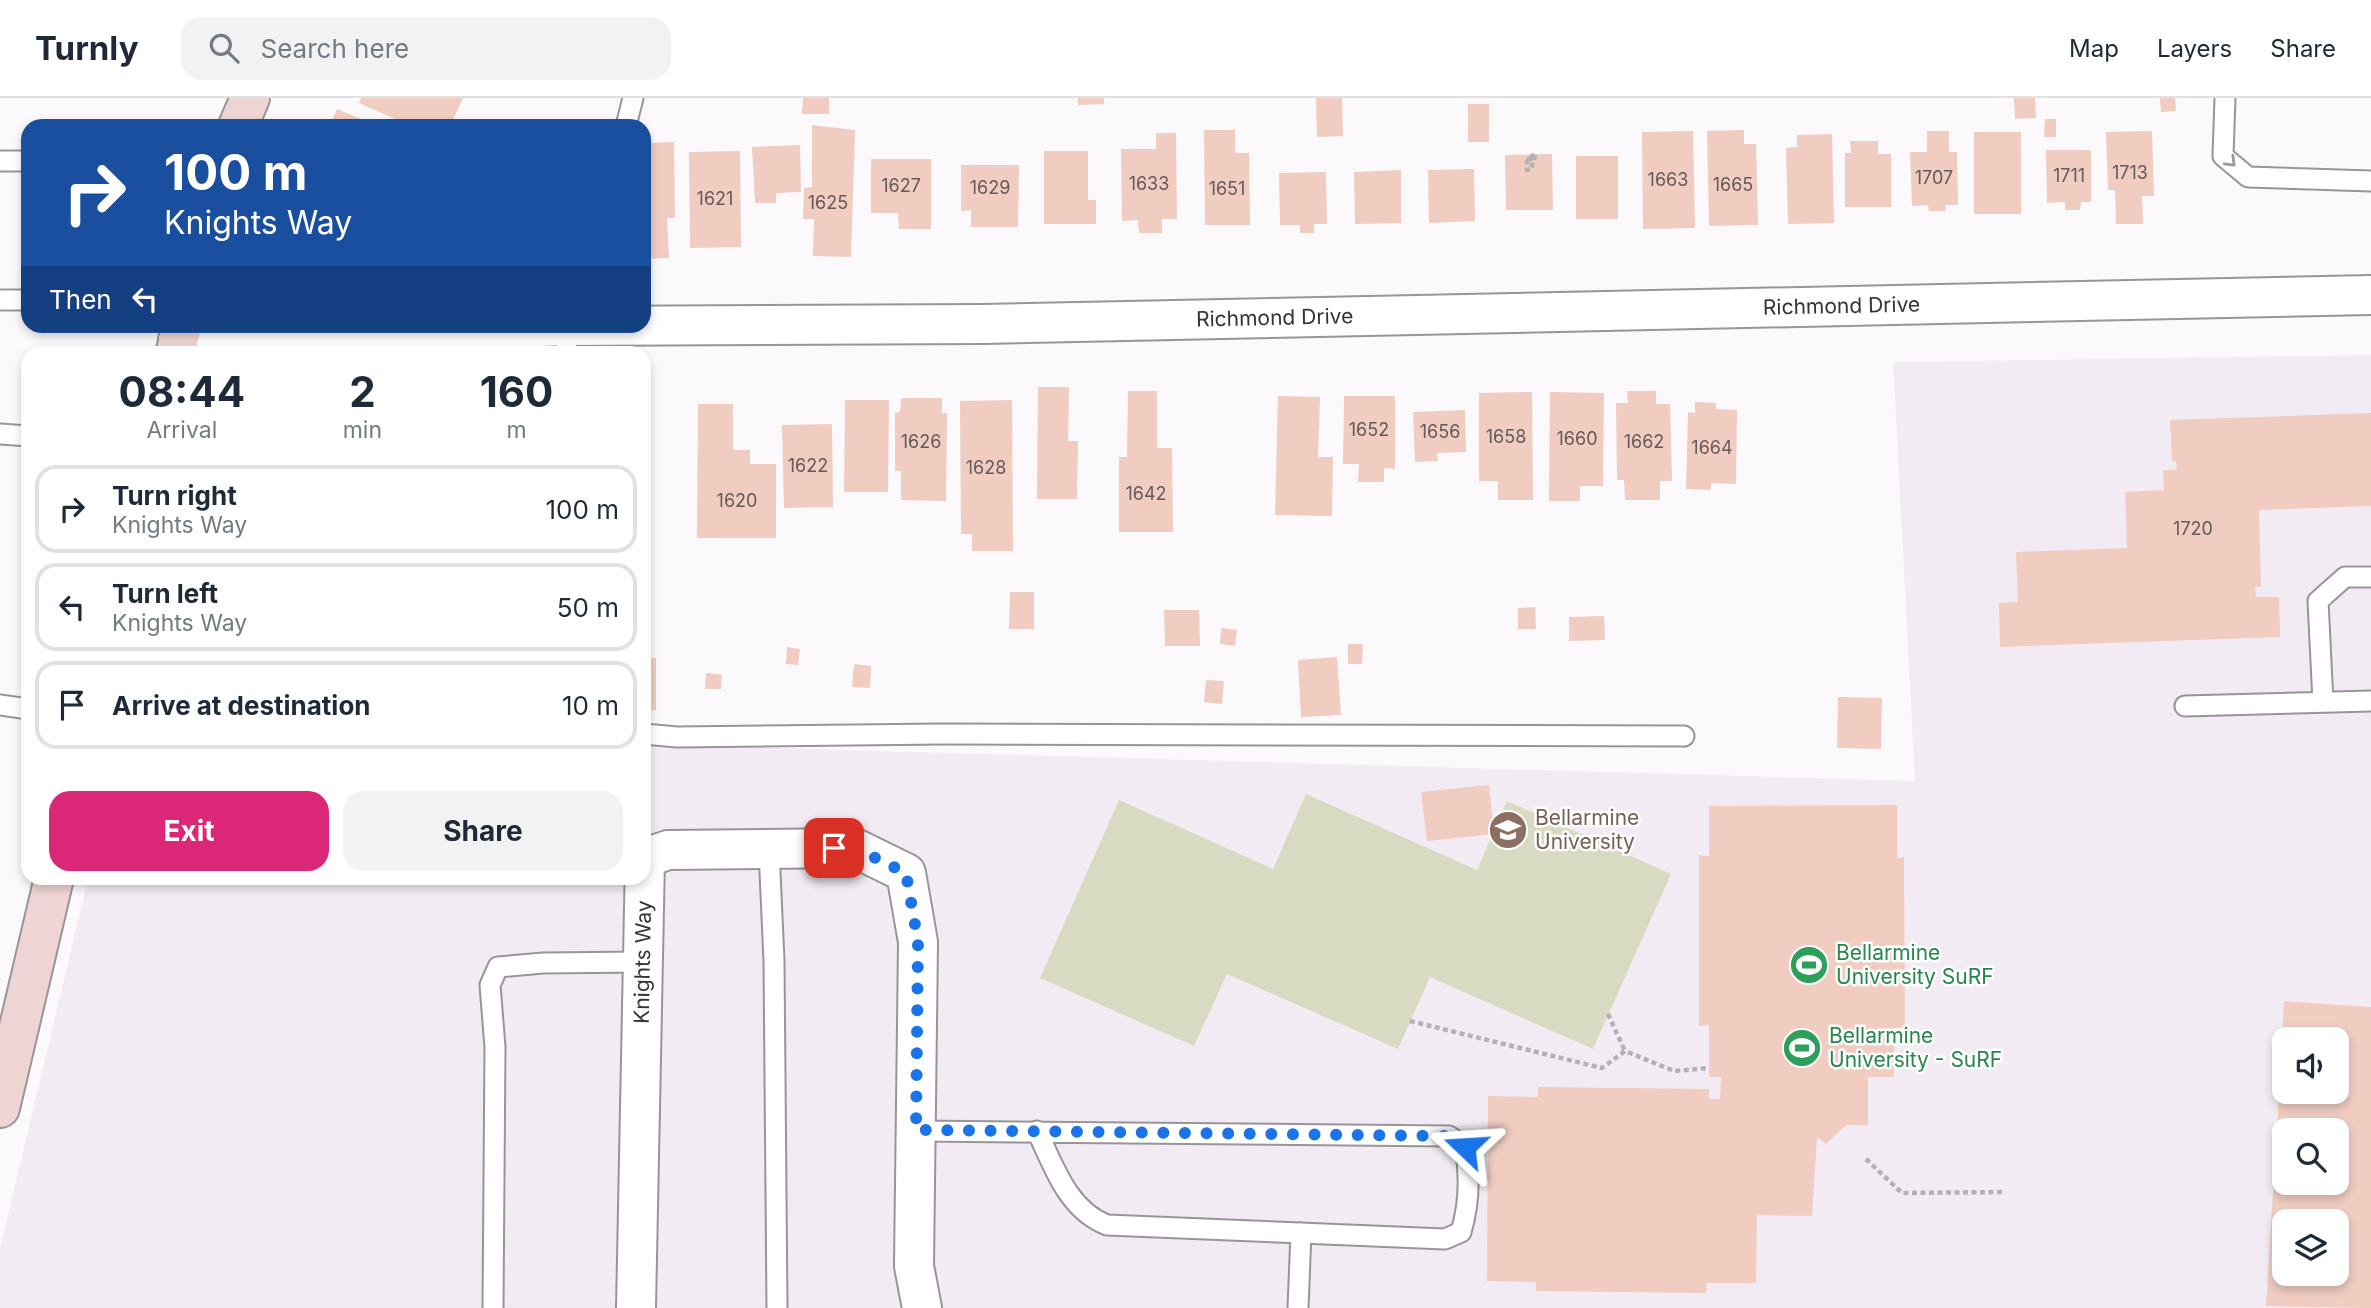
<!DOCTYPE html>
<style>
body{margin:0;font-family:Inter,sans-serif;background:#f2f2f3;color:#1f2937;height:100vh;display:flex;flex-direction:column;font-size:26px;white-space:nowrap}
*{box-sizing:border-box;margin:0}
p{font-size:23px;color:#747a83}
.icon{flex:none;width:38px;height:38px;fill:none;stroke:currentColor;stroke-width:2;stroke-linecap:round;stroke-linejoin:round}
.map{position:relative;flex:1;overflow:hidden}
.panel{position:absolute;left:21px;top:248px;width:630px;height:539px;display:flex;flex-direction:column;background:#fff;border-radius:21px;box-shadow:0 4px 10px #0003}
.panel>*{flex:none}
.hud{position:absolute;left:21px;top:21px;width:630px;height:214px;border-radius:21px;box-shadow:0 4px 10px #0003;background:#1a4fa0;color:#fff;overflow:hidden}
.controls{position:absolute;left:2272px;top:929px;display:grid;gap:14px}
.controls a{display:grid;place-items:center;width:77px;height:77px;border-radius:14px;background:#fff;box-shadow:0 4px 10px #0003;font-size:35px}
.pin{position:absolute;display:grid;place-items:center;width:60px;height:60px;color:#fff;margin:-30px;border-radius:14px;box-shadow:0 4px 10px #0006}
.me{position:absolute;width:77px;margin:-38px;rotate:290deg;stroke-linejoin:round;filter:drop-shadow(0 0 5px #0008)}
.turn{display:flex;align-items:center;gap:24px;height:147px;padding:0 28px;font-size:32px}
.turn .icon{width:91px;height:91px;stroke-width:2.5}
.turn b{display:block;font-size:49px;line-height:60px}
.then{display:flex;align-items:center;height:66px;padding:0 28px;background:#0003;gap:14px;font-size:26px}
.eta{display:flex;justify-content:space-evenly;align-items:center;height:119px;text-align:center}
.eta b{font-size:42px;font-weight:700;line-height:49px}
.action{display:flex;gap:14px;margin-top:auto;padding:14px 28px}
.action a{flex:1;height:80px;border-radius:21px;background:#db2777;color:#fff;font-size:28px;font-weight:700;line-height:80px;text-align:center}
.action a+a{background:#f2f2f3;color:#1f2937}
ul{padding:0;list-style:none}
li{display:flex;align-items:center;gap:21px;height:88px;margin:0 14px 10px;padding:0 14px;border:4px solid #e0e1e3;border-radius:21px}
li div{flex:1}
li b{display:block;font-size:26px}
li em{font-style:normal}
header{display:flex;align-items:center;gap:42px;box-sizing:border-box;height:98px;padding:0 35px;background:#fff;border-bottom:2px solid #e0e1e3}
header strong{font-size:33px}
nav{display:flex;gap:38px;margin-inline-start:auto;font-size:24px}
.search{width:490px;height:63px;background:#f2f2f3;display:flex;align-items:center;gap:18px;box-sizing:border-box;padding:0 24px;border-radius:21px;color:#747a83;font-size:26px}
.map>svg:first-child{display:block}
.built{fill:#f3ebf4;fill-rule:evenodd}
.green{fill:#d6dbc1}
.building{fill:#f0ccc1;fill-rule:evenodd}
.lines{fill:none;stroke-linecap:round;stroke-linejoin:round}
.service-casing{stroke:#989598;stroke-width:23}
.minor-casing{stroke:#989598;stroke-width:42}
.secondary-casing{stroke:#989598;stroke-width:42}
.path{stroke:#b2b1b3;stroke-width:4.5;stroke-dasharray:5 3.5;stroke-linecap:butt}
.service{stroke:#fff;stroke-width:19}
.minor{stroke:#fff;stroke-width:38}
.secondary{stroke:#eed5d4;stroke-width:38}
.oneway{stroke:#9a9a9a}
.route{stroke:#1a73e8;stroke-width:12;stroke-dasharray:0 21.6}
.labels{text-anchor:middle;stroke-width:5;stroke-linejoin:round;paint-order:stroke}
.number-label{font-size:18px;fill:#645a58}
.street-label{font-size:21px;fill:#353435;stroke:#fff}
.education-label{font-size:21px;fill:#785e54;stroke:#fff;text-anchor:start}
.leisure-label{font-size:21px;fill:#27864d;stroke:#fff;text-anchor:start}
</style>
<header>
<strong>Turnly</strong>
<div class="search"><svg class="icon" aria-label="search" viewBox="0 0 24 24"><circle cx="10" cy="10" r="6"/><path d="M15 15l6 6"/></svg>Search here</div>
<nav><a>Map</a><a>Layers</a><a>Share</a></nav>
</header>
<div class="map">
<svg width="2371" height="1210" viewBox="0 0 2371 1210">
<rect width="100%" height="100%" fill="#fbf9fc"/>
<path class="built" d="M2371 257V1210H0V1150L88 781 644 780V646L1915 683 1893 264ZM2284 942H2336V994H2284ZM2284 1032H2336V1085H2284ZM2284 1124H2336V1176H2284Z"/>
<path class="green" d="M1306 696 1477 772 1507 703 1671 776 1593 951 1430 879 1398 951 1227 876 1194 948 1040 880 1119 702 1273 771Z"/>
<path class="building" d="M361 0H463L450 28H411L359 5Z
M803 0H829V16H802Z
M1078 0H1104V6L1078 7Z
M1316 0H1342L1343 38 1317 39Z
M2014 0H2035L2036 20 2015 21Z
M2160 0H2175L2176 13 2161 14Z
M1468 6H1489V44H1468Z
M337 11 377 28H330Z
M2045 21H2056V39H2044Z
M812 27 855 32 851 159 813 158 814 121H803L804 90 812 89Z
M1204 32H1235V55H1249L1250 127H1205Z
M1744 32V46H1756L1758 127 1709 128 1707 33Z
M1693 33 1695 130 1643 131 1642 34Z
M1927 33H1949V54H1957L1958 107H1945L1946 113H1929L1928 107 1912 108 1910 54H1927Z
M2152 33 2154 98H2142L2143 126H2116L2115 92H2108L2106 34Z
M1974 34H2021V116H1974Z
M1156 35H1176L1177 121H1162V135H1139L1138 122 1122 123 1121 51H1156Z
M1832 36 1834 125 1788 126 1786 50 1797 49V37Z
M1850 43H1878V56H1891V109H1845V55H1851Z
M674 44 675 120H667L669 160 644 161V45Z
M800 47 801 94 776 95V105H755L752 49Z
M2046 52H2091V104H2081L2080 112H2065V104L2047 105Z
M740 53 741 149 690 150 689 54Z
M1044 53H1088V102H1096V126H1044Z
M1552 56 1553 112H1506L1505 57Z
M1576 58H1618V121H1576Z
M871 61H931V131H899L898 115H871Z
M961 67H1019L1018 129H971V112L961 113Z
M1474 71 1475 123 1429 125 1428 72Z
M1401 72V125L1355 126 1354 74Z
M1326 74 1327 126H1314V135H1300V127H1280L1279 75Z
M1038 289H1069L1068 343H1078L1077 401H1037Z
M1128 293H1157V350H1172L1173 434H1119V359H1127Z
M1627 293H1656V306H1670L1672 383H1660V402H1625L1624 382H1617L1616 305H1628Z
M1532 294 1533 402H1498V383H1479V295Z
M1550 294 1604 295 1603 388H1580V403H1549Z
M1278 298 1320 299 1318 359H1333L1332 418 1275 417Z
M1344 298H1395V371L1384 370V384H1358L1359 366H1343Z
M901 300H942V315H947L946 403 901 402V373H895V315L900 314Z
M845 302H889L888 394H844Z
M1012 302 1013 453H972V436H961L960 303Z
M1695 304 1716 305V311L1737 312 1736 386 1711 385V392L1686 391 1688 314 1695 315Z
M698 306H733V352H750V366H776V440H697Z
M1465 312 1466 354 1437 355 1438 363 1415 364 1413 314Z
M2371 315V408L2259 412 2261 489H2255L2256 499H2279L2280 539 2000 549 1999 505 2018 504 2016 454 2127 450 2125 394 2164 392 2163 372H2177L2176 363H2172L2170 322Z
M832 326 833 409 784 410 782 327Z
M1010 494H1034V531H1009Z
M1535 509 1536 531H1518V510Z
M1164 512H1199L1200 548H1165Z
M1604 518 1605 542 1569 543V519Z
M1221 530 1237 532 1235 548 1220 546Z
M1348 546H1363L1362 566H1348Z
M787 549 800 551 798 567 786 566Z
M1337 559 1341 617 1301 619 1298 562Z
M644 560H656V612L644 613Z
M854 566 871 568 870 590 852 589Z
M706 575 722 577 721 591H705Z
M1206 582 1224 583 1222 606 1204 604Z
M1838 599 1882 600 1881 651 1837 650Z
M1489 687 1494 736 1427 743 1421 694Z
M1897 707V760L1904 759 1905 930H1894V979H1868V1027H1846L1826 1046 1817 1039 1812 1118 1757 1117 1756 1185H1707L1706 1195 1536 1193V1184L1487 1183 1488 998 1538 999V989L1709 991V1001H1720L1721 979H1710L1709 977V927L1699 928V757L1709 758V708Z
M2284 903 2371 909V1210L2266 1208 2282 947H2284V994H2336V942H2282ZM2284 1032H2336V1085H2284ZM2284 1124H2336V1176H2284Z"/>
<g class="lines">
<g class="service-casing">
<path id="service" d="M2225 0 2223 58 2248 79 2371 83
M626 28 633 0
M0 63H28
M0 202H28
M566 256 567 228
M0 336 28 338
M2323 604 2318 503 2345 479H2371
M0 607 28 611
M2185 608 2371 603
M644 636 677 639 942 636 1684 638
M769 752 774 863 777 1210
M916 1033 1449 1038 1465 1049C1470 1077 1469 1107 1461 1134L1445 1141 1107 1127C1068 1112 1054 1069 1037 1033
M493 1210 495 949 490 887 498 869 543 865 642 864
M1298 1210 1301 1135"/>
</g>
<g class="minor-casing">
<g id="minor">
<path id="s1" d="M178 242 567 228 983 226 2371 197"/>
<path id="s2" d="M636 1210 645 760 668 752 855 750 906 775 918 844 914 1168 922 1210"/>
</g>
</g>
<g class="secondary-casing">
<path id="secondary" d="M238 28 250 0
M175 256 182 228
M0 1010 54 780"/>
</g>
<path class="path" d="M1535 57 1534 62H1532V58Z
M1527 61H1532V71L1527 72Z
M1608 916 1625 953
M1410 923 1602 970 1625 953 1674 973 1709 970
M1866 1061 1902 1095 2005 1094"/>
<use href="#service" class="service"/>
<use href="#minor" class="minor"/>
<use href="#secondary" class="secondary"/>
</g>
<defs><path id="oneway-chevron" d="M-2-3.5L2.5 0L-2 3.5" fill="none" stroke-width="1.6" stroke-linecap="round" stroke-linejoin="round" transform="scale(1.75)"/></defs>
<use class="oneway" href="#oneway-chevron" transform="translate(2231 64) rotate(45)"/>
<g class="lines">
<path class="route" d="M834 750H855L906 775 918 844 916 1032 1449 1038 1465 1049"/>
</g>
<defs>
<g id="university-disc" transform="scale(2.0125)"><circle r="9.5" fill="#8d6e63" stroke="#fff"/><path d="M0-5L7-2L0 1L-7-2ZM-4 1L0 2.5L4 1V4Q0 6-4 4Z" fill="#fff"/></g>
<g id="stadium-disc" transform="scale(2.0125)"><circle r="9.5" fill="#2e9e5b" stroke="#fff"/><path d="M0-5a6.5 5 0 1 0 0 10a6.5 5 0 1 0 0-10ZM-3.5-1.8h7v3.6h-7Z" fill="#fff"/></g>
</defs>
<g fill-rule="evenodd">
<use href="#university-disc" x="1508" y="732"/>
<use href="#stadium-disc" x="1809" y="867"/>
<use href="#stadium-disc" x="1802" y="950"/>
</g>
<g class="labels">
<g class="number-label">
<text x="2130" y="81">1713</text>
<text x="2069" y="84">1711</text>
<text x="1934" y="86">1707</text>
<text x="1668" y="88">1663</text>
<text x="1149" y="92">1633</text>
<text x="1733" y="93">1665</text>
<text x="901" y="94">1627</text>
<text x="990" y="96">1629</text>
<text x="1227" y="97">1651</text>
<text x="715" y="107">1621</text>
<text x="828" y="111">1625</text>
<text x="1369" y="338">1652</text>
<text x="1440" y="340">1656</text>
<text x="1506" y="345">1658</text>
<text x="1577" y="347">1660</text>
<text x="921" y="350">1626</text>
<text x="1644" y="350">1662</text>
<text x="1712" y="356">1664</text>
<text x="808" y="374">1622</text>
<text x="986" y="376">1628</text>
<text x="1146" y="402">1642</text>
<text x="737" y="409">1620</text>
<text x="2193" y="437">1720</text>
</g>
<g class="street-label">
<text dy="7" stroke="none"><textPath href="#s1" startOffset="1664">Richmond Drive</textPath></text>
<text dy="7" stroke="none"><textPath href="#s1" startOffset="1097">Richmond Drive</textPath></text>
<text dy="7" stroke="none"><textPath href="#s2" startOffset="346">Knights Way</textPath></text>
</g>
<g class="education-label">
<text x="1535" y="727">Bellarmine<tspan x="1535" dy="24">University</tspan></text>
</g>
<g class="leisure-label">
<text x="1836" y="862">Bellarmine<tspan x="1836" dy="24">University SuRF</tspan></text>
<text x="1829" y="945">Bellarmine<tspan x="1829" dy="24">University - SuRF</tspan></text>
</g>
</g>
</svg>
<div class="controls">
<a><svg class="icon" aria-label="sound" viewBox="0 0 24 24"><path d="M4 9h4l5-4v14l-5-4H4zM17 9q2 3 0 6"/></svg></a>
<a><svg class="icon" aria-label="search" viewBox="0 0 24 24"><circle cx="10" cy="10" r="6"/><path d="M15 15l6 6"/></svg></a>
<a><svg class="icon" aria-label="layers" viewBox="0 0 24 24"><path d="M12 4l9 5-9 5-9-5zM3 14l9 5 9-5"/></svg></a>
</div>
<div class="pin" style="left:834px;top:750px;background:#d93025"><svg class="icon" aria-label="arrive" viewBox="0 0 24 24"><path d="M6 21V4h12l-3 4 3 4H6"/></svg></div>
<svg class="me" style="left:1465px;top:1049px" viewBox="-20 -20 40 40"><path d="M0-17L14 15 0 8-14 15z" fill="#1a73e8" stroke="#fff" stroke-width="4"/></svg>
<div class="hud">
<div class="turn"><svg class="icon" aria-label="right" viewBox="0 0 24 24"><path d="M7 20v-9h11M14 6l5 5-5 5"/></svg><div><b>100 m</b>Knights Way</div></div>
<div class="then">Then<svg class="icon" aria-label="left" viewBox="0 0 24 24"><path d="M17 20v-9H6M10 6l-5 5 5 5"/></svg></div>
</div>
<section class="panel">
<div class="eta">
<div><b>08:44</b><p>Arrival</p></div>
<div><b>2</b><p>min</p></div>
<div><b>160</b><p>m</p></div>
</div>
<ul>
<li><svg class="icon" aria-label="right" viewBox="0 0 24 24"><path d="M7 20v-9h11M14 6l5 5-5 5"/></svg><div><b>Turn right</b><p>Knights Way</p></div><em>100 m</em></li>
<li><svg class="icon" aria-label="left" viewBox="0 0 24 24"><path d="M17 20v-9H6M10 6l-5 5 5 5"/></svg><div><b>Turn left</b><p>Knights Way</p></div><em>50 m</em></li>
<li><svg class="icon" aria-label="arrive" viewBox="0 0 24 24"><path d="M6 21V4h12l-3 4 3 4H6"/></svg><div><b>Arrive at destination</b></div><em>10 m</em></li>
</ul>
<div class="action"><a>Exit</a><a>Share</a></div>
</section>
</div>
